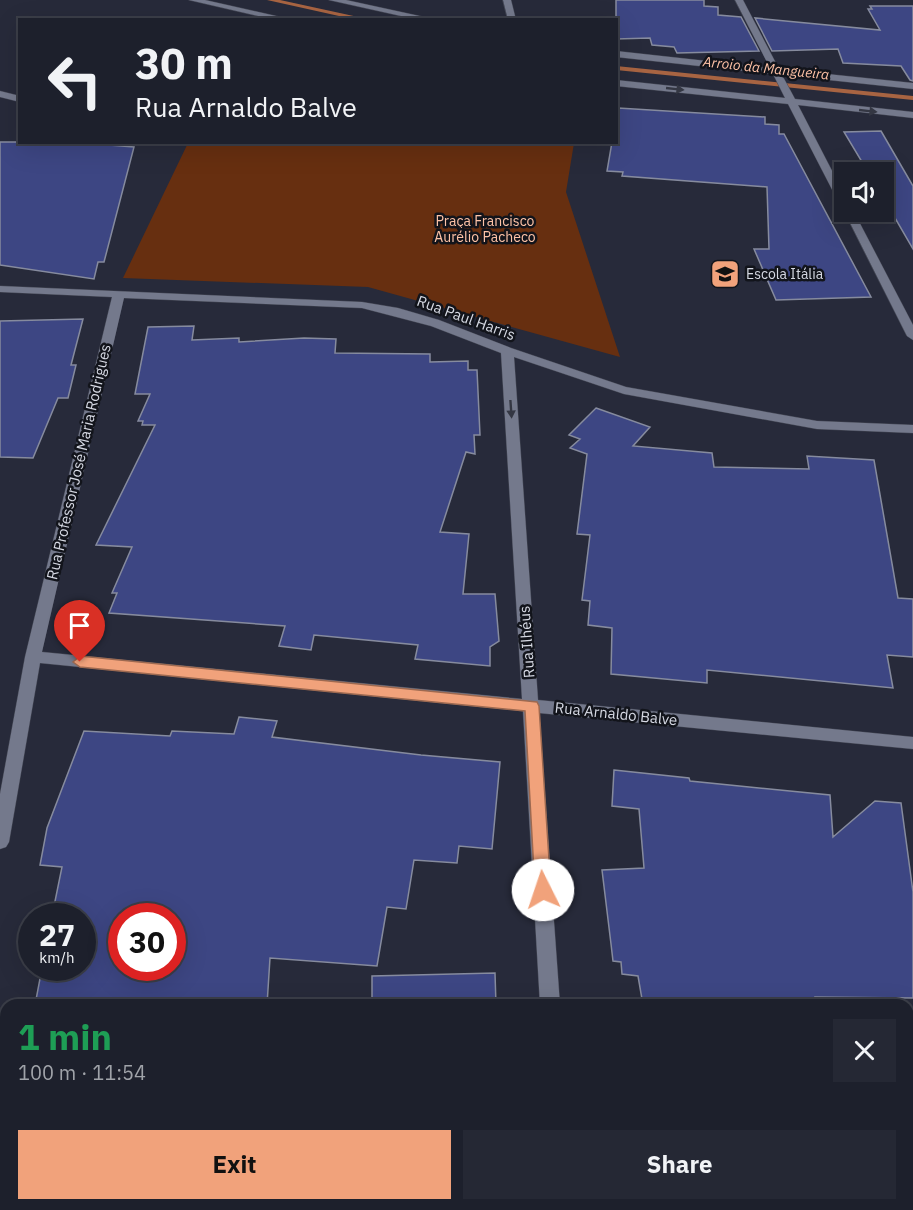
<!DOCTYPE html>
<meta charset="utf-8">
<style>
body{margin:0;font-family:"IBM Plex Sans",sans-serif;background:#252834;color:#f1f3f6;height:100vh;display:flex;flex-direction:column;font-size:22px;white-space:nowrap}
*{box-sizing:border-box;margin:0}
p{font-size:20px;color:#a0a3a9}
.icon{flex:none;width:33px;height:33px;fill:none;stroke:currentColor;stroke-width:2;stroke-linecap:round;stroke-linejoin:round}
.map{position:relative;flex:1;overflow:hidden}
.panel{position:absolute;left:0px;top:999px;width:914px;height:212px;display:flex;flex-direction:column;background:#1d202c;border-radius:18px 18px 0 0;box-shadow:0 6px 24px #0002,0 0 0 2px #3b3e48}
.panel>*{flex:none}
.top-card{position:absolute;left:18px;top:18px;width:600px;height:126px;border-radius:0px;box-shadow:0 6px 24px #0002,0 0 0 2px #3b3e48;background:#1d202c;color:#f1f3f6;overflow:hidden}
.fabs{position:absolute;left:834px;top:162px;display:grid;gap:12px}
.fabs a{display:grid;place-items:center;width:60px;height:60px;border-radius:0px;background:#1d202c;box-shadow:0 6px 24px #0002,0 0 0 2px #3b3e48;font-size:30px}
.speed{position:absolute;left:18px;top:903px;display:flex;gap:12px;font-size:30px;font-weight:700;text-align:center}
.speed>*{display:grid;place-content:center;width:78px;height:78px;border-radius:50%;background:#1d202c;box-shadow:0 6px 24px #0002,0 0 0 2px #3b3e48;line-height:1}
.speed small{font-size:15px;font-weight:400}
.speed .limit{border:9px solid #d22;background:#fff;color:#111}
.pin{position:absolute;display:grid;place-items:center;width:51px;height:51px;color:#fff;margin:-62px -26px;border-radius:50% 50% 50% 0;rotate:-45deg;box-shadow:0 0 6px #0007}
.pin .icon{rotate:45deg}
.me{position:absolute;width:66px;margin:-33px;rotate:356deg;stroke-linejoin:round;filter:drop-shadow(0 0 4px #0008)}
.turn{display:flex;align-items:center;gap:21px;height:126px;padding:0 18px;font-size:27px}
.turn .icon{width:78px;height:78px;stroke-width:2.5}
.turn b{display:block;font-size:42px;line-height:51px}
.round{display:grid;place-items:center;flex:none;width:63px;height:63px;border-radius:0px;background:#252834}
.head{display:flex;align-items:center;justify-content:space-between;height:102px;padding:0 18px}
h1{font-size:36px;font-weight:700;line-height:45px;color:#1e9e55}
.primary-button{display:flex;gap:12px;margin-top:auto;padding:12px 18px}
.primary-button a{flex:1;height:69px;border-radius:0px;background:#f1a27b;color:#111;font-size:24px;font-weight:700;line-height:69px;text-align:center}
.primary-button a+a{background:#252834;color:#f1f3f6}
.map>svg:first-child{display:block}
.green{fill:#672f10}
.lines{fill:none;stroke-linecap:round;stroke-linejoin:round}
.stream{fill:#a86442;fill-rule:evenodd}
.building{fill:#3d4683;stroke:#868b9e;stroke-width:1.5;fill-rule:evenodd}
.minor-casing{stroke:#434653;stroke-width:1}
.minor{fill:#74798c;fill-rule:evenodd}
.oneway{fill:#343743}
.route{fill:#f1a27b;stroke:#9d6950;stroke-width:1.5}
.labels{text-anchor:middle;stroke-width:5;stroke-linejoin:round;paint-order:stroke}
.far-water-label{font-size:14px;font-style:italic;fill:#fec2a6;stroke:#12141b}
.far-park-label{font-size:14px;fill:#fec3a7;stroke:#12141b}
.far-poi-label{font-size:14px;fill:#d6d9e3;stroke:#12141b;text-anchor:start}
.street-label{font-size:15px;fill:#d6d9e3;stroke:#12141b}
</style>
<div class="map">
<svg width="913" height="1210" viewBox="0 0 913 1210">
<rect width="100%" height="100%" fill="#272a3a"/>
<path class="green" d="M188 143H574L566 192 620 357 368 287 123 278Z"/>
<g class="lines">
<path class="stream" d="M267 0H280L372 20H357Z
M616 66 913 96V100L616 70Z"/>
</g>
<path class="building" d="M616 0H704V6L718 7V15L741 17 759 51 677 53 674 47 652 45 650 38 616 39Z
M870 6H913V81L910 80 901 66 843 63 838 49 772 51 755 18 880 30 868 9H872Z
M618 108 765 117V124L779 125V134H784L871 297 776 300 754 249H769L767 187 622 176 623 172 607 171 612 142H616Z
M881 131 913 186V249L884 199V172H868L844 132Z
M0 142H71L134 147 104 262H98L94 279 0 265Z
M83 319 71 365H76L68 398H58L33 458 0 457V321Z
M194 326 192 340 239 338V342L304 338 336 339 335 353 430 354V362L468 361V370H477L480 435H474L475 454 466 452 440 532 469 534 463 594H495L499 641 490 647V666L415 659 418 645 314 635 311 650 279 646 285 626 109 613 117 593H112L132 547 96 545 155 425H142L143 421H138L150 394H135L148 327Z
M596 408 650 427 633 446 712 453 714 467 809 469 807 456 874 460 898 598 913 599V657L887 655 893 688 707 670V683L611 674 612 628 588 625 590 601 582 600 590 535 577 534 587 454 570 448 580 439 569 435Z
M239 717 277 721 272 737 421 755 500 762 492 849 459 846 457 863 414 860 406 909 387 907 377 966 270 958 267 1005H35L42 968H82V916H52L62 867 40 865 47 828 84 731 170 736 172 731 234 734ZM122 916H172V968H122Z
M614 770 689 778 690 781 830 795 833 837 875 801 901 803 913 892V998L815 997 816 1005H643L638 976 622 974 621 962 613 961 611 944 602 870 644 868 639 809 612 806Z
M495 973 496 1005H372V976Z"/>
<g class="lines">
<g class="minor-casing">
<path id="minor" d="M189 0H205L294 20H275Z
M329 0H346L438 20H419Z
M503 0H511L516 20H508Z
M735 0H743L779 69 913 83V89L782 75 795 99 913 112V118L798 105 844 194V206L839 203 788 104 616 86V80L785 98 773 74 616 57V51L770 68Z
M0 91 20 96V102L0 97Z
M844 211 854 212 913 325V340L907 336Z
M0 286 362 302 398 308 439 320 511 348 626 387 817 421 913 425V433L817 429 624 394 514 357 538 700 913 737V749L539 713 560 1005H540L523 711 40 663 9 842 6 847 0 849V794L25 657 112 297 0 292ZM124 298 362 308 431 326 501 353 522 699 42 652Z
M552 1204H574V1210H552Z"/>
</g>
<use href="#minor" class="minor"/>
</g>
<defs><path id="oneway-solid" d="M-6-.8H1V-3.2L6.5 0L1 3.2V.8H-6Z" transform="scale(1.5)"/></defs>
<g class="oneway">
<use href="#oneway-solid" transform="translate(675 89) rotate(6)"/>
<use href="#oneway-solid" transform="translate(868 111) rotate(6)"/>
<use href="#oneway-solid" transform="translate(511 409) rotate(86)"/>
</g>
<path class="route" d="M80 656 537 702 539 706 551 890 549 895 543 897 537 895 535 890 525 711 80 667 73 662Z"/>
<defs>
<g id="school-square" transform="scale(1.5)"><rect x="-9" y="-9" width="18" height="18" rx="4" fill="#f1a27b" stroke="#12141b"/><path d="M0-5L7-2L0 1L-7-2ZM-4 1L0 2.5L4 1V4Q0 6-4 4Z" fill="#111"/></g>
</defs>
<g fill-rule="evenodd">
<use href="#school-square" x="725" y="274"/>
</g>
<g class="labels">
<g class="far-water-label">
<text transform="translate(766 68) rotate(6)" y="5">Arroio da Mangueira</text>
</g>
<g class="far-park-label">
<text x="485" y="226">Praça Francisco<tspan x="485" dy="16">Aurélio Pacheco</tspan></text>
</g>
<g class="far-poi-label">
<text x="746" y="279">Escola Itália</text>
</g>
<g class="street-label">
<text transform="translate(466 318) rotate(20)" y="5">Rua Paul Harris</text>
<text transform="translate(79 462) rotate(-77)" y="5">Rua Professor José Maria Rodrigues</text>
<text transform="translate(527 642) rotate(-94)" y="5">Rua Ilhéus</text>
<text transform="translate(616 714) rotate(6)" y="5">Rua Arnaldo Balve</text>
</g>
</g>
</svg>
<div class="fabs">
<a><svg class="icon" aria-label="sound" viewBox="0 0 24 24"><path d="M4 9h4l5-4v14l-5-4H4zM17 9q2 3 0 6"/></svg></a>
</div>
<div class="speed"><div>27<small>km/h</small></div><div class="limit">30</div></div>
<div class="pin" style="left:80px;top:662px;background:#d93025"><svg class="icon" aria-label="arrive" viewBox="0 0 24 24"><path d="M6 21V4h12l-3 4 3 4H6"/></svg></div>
<svg class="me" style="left:543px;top:890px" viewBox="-20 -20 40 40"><circle r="19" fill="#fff"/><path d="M0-13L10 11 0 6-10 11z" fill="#f1a27b"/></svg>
<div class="top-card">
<div class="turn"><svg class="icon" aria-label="left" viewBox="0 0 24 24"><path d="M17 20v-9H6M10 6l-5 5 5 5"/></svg><div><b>30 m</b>Rua Arnaldo Balve</div></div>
</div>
<section class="panel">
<div class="head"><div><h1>1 min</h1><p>100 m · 11:54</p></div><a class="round"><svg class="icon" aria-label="close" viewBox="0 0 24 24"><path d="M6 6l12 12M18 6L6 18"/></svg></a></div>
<div class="primary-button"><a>Exit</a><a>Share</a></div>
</section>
</div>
